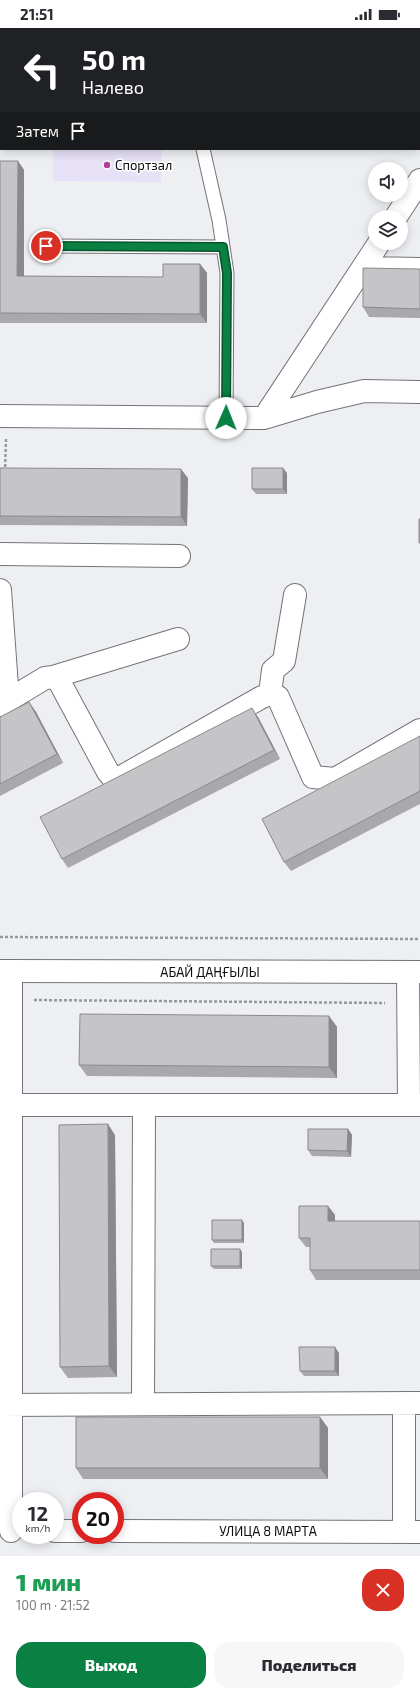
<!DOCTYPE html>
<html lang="ru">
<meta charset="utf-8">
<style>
body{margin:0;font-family:"Exo 2",sans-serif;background:#f7f7f7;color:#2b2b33;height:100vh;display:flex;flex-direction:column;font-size:15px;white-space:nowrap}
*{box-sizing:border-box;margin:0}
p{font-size:13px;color:#7c7c81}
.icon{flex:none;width:22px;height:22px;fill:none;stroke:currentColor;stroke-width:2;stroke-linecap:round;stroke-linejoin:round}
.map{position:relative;height:1528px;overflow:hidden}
.sheet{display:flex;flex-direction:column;background:#fff;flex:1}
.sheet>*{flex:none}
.top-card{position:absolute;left:0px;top:0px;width:420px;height:122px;box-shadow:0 2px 10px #0003;background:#202124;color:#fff;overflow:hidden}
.fabs{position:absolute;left:368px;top:134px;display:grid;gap:8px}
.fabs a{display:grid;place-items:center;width:40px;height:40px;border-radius:50%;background:#fff;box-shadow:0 2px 10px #0003;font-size:20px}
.speed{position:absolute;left:12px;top:1464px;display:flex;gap:8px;font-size:20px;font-weight:700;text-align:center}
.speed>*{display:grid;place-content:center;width:52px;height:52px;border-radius:50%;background:#fff;box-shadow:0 2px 10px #0003;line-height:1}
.speed small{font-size:10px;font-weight:400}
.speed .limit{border:6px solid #d22;background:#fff;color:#111}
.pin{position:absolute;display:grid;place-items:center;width:34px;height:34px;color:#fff;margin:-17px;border:2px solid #fff;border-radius:50%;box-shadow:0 1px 4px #0007}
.me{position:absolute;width:44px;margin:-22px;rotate:1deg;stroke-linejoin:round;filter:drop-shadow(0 0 3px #0008)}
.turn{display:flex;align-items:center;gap:14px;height:84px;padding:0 16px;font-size:18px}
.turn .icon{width:52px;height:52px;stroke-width:2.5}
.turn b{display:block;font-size:28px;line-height:34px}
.then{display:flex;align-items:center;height:38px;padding:0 16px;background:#0003;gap:8px;font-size:15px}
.round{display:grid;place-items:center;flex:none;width:42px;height:42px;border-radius:16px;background:#f7f7f7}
.summary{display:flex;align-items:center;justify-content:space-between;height:68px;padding:0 16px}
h1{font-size:24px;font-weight:800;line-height:30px;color:#1e9e55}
.button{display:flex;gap:8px;margin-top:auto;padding:8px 16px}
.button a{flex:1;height:46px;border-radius:16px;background:#0b8043;color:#fff;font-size:16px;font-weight:800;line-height:46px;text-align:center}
.button a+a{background:#f7f7f7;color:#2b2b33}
.status{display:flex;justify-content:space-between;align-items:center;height:28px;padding:0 20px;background:#fff;direction:ltr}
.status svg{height:11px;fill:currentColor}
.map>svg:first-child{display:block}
.education{fill:#e6e1f7}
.green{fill:#bfc8af}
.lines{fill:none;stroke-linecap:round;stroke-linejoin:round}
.lane-casing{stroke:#737477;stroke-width:15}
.street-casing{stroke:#737477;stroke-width:24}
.secondary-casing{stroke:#737477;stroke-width:24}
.path{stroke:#97989a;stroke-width:2.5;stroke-dasharray:3 2;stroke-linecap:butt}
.lane{stroke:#fff;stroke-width:13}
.street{stroke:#fff;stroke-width:22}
.secondary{stroke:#fff;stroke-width:22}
.wall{fill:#a9a9ac}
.shaded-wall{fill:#8a8a8c}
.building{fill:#c5c5c8;stroke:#8a8a8c}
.route-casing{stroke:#07532c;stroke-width:10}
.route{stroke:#0b8043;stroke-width:7}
.poi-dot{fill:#b13e98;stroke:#fff;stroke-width:1.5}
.labels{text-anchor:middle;stroke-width:3;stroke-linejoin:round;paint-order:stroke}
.poi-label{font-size:13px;fill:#0d0d0e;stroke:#fff;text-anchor:start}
.street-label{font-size:13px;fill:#0d0d0e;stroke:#fff}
</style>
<div class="status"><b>21:51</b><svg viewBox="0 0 49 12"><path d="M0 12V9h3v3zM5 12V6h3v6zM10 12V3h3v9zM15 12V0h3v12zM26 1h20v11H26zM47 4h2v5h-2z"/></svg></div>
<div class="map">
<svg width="420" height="1528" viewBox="0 0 420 1528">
<rect width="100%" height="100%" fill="#eeeff2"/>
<path class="education" d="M53 121H162L161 154 53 153Z"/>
<path class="green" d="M225 0H342V1H225Z"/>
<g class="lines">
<g class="lane-casing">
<path id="lane" d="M0 89H1
M203 121 219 192 227 245 226 390
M47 218 223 219"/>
</g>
<g class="street-casing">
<path id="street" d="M396 189 420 152
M368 240 420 241
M0 388 264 390 317 374 364 363 420 364
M264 390 379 215
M0 526 179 528
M0 562 8 672
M53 649 178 611
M270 666 273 642 284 633 295 567
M0 677 45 650 53 649 59 653 108 744 113 750 121 749 262 669 270 666 278 669 313 749 335 751 420 702
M11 943V1503
M408 944 409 1077
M0 1077H420
M404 1375V1504
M143 1376 144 1077
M0 1377 420 1375
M55 1503H81
M115 1503 420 1504"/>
</g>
<g class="secondary-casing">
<path id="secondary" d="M0 943 420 944"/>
</g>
<path class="path" d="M5 444 6 411
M0 909 420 911
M34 972 385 975"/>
<use href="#lane" class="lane"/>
<use href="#street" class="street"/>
<use href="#secondary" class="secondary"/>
</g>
<path class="wall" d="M0 133H18L24 142V248L163 249 200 236 207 245V295H0Z
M420 241V290L369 289 363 279Z
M0 440 188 450 187 498 0 497Z
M287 445V466H256L252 461Z
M29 674 36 684 63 735 0 768V689Z
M258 689 280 731 68 840 62 831Z
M420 708V776L291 843 284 834Z
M329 988 337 999V1050L87 1048 79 1037Z
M348 1101 352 1107 351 1129 312 1128 308 1122Z
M115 1107 117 1349 68 1350 60 1339Z
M328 1178 335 1187V1193H420V1252H316L310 1242V1219H306L299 1210Z
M244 1195V1215H214L212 1212Z
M242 1224V1241H214L211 1238Z
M339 1325V1348H304L300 1343Z
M320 1389 328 1400V1451H83L76 1440Z"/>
<path class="shaded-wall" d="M18 133 24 142V258L17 248Z
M200 236 207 245V295L200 286Z
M283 440 287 445V466L283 461Z
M181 441 188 450 187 498 181 489Z
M29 674 36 684 63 735 57 726Z
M252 680 258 689 280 731 274 722Z
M329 988 337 999V1050L329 1039Z
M108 1096 115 1107 117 1349 109 1338Z
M348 1101 352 1107 351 1129 347 1123Z
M328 1178 335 1187V1202L328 1193Z
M242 1192 244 1195V1215L242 1212Z
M240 1221 242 1224V1241L240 1238Z
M335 1319 339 1325V1348L335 1343Z
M320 1389 328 1400V1451L320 1440Z"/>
<path class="building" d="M0 133H18L17 248 163 249V236H200V286L0 285Z
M363 240 420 241V281L363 279Z
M0 440 181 441V489L0 488Z
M252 440H283V461H252Z
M419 491H420V515H419Z
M29 674 57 726 0 756V689Z
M252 680 274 722 62 831 40 789Z
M420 708V763L284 834 262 791Z
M80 986 329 988V1039L79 1037Z
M108 1096 109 1338 60 1339 59 1097Z
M308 1101H348L347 1123 308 1122Z
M299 1178H328V1193H420V1242H310V1210H299Z
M212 1192H242V1212H212Z
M211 1221H240V1238H211Z
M299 1319H335V1343H300Z
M76 1389H320V1440H76Z"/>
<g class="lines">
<g class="route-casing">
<path id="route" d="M46 218 223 219 227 245 226 390"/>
</g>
<use href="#route" class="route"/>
</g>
<circle class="poi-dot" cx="107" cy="137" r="4"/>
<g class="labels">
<g class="poi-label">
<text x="115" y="142">Спортзал</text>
</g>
<g class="street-label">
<text x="210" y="949">АБАЙ ДАҢҒЫЛЫ</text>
<text x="268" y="1508">УЛИЦА 8 МАРТА</text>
</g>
</g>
</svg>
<div class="fabs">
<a><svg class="icon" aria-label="sound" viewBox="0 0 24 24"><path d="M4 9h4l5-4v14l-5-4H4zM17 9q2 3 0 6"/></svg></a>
<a><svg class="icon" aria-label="layers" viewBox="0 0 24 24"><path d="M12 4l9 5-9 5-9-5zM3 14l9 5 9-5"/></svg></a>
</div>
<div class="speed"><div>12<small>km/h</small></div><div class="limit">20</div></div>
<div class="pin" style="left:46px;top:218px;background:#d93025"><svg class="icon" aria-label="arrive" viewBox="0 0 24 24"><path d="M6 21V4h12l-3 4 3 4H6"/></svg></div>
<svg class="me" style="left:226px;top:390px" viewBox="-20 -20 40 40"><circle r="19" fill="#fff"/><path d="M0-13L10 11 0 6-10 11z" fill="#0b8043"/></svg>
<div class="top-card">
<div class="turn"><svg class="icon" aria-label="left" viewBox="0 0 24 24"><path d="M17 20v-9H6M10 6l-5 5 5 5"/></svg><div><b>50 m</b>Налево</div></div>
<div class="then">Затем<svg class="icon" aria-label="arrive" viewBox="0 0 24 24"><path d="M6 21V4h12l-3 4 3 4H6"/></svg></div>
</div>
</div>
<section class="sheet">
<div class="summary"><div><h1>1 мин</h1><p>100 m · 21:52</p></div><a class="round" style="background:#d93025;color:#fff"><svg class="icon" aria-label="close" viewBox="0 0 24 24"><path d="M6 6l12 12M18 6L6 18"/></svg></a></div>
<div class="button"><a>Выход</a><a>Поделиться</a></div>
</section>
